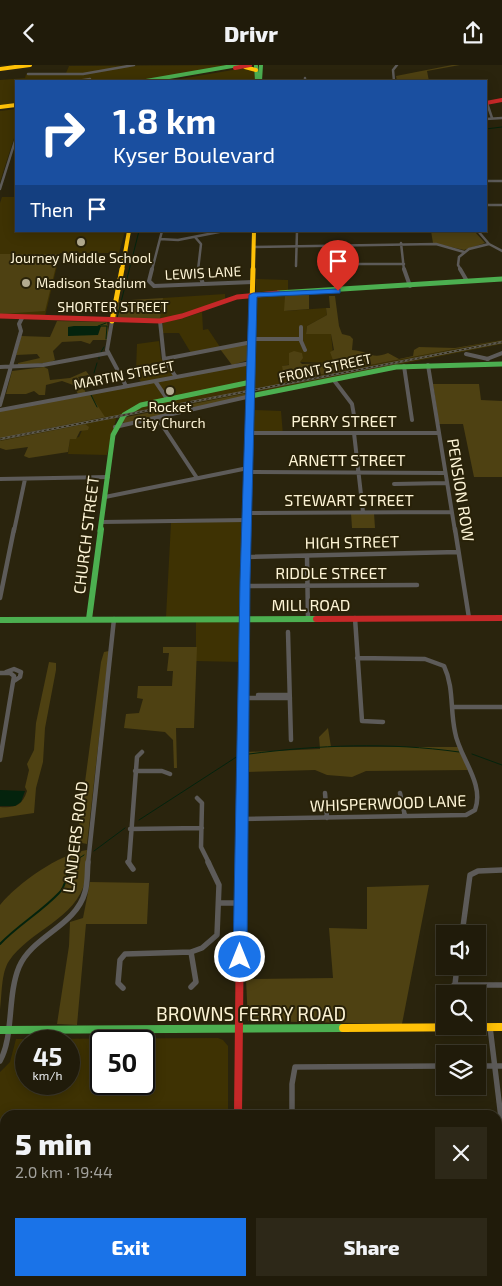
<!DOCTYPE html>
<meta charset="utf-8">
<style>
body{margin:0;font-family:"Exo 2",sans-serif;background:#2d2818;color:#f1f3f6;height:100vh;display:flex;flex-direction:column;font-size:19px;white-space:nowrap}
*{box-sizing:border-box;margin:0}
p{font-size:16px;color:#a2a19c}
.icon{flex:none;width:28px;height:28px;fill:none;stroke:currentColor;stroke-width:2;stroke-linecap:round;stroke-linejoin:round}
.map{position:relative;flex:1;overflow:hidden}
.side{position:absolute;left:0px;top:1045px;width:502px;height:176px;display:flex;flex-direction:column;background:#201b0a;border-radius:15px 15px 0 0;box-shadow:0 2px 12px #0003,0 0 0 1px #3d392b}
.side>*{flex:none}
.guide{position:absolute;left:15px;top:15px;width:472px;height:152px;border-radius:0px;box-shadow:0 2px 12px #0003,0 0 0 1px #3d392b;background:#1a4fa0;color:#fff;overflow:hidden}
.fabs{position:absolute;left:436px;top:860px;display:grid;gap:10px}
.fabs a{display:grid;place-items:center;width:50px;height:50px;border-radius:0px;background:#201b0a;box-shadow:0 2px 12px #0003,0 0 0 1px #3d392b;font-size:25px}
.speed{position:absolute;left:15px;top:965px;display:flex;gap:10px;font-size:25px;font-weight:700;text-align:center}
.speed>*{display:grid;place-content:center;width:65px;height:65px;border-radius:50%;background:#201b0a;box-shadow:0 2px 12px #0003,0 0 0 1px #3d392b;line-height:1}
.speed small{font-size:12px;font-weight:400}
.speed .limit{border:2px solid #111;border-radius:8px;background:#fff;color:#111}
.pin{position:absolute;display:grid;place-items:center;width:42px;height:42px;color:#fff;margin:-51px -21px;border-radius:50% 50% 50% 0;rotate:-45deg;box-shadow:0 0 5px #0007}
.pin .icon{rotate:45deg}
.me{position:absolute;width:55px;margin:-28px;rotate:0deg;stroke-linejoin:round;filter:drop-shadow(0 0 4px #0008)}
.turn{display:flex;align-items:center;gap:18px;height:105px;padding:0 15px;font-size:22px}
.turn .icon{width:65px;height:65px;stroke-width:2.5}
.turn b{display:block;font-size:35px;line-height:42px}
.then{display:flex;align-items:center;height:48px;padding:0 15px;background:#0003;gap:10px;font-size:19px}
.round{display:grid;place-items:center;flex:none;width:52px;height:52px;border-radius:0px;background:#2d2818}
.headline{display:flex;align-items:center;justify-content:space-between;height:85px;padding:0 15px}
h1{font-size:30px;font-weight:800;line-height:38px}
.button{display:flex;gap:10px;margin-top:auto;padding:10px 15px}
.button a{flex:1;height:58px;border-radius:0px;background:#1a73e8;color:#fff;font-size:20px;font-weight:800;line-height:58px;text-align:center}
.button a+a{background:#2d2818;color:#f1f3f6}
header{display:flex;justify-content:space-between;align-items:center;height:65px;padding:0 15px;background:#201b0a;font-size:22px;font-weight:800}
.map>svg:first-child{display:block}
.built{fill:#3e3203;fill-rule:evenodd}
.green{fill:#4e4112}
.water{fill:#04230d}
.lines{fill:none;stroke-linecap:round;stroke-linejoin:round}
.stream-far1{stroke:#04230d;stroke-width:1}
.stream{stroke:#04230d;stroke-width:2}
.street-far3{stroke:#5d5b59;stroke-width:2.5}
.street-far2{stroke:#5d5b59;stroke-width:4}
.street-far1{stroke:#5d5b59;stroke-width:4.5}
.street{stroke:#5d5b59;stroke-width:5.5}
.fast-far3{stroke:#4caf50;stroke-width:4}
.fast-far2{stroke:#4caf50;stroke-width:5}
.fast-far1{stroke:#4caf50;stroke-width:6}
.fast{stroke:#4caf50;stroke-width:8}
.slow-far2{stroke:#ffc107;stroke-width:4}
.slow-far1{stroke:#ffc107;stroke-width:5}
.slow{stroke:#ffc107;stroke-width:8}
.jam-far3{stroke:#c62828;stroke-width:4}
.jam-far2{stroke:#c62828;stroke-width:5}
.jam-far1{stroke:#c62828;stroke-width:6}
.jam{stroke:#c62828;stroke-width:8}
.rail-casing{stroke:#5d5a50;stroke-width:2.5}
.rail{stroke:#292209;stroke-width:1;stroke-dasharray:2.5;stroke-linecap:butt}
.route{fill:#1a73e8;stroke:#114b97}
.poi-dot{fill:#b3ab90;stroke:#292209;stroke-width:2}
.labels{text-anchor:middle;stroke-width:4;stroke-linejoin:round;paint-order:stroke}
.far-poi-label{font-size:14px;fill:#fdf4d6;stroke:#292209}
.far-street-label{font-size:14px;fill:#fdf4d6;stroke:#292209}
.street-label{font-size:16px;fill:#fdf4d6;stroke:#292209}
.near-street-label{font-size:19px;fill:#fdf4d6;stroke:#292209}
</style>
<header><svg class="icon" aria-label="back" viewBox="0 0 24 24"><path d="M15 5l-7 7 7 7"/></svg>Drivr<svg class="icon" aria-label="share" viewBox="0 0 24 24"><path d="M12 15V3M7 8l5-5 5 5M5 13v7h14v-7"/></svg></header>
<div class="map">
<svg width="502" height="1221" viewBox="0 0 502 1221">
<rect width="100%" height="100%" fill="#2a240d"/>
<path class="built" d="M231 0 141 16H16V38L0 41V15L25 13 26 9 66 8 69 1Z
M244 3 254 5 255 16H168Z
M16 44V67L0 117V46Z
M2 132H16V166H125L119 188H60L45 251 0 252V138Z
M256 214 288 215V227H285V246L326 243 327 250 307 261 306 268 331 269 334 298 300 297 283 301V305L287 306 292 312 291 315 502 275V279L260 327 254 324Z
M225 229V234L176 253 160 255 163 233Z
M202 247 203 265 208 264 220 282 191 288 179 268H163V257L181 254Z
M159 276 161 293 174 311 141 317 134 307 136 306 137 279Z
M247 300 248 328 121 352 123 350H117L107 390 68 389 70 374 79 372 85 359 0 376V373L104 352 90 329Z
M255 345 281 346 283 370H253Z
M244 456 241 551 166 552 171 458Z
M196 556 240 557 242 597 196 596Z
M218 973 223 975 228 981V1050H5V1139H0V1007L10 997 16 974ZM26 976H69V1019H26ZM101 976H144V1019H101Z"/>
<path class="green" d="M452 0H460L427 6 429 16H397L396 11Z
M431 166 475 167 485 178 464 185 433 178Z
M0 189H59L45 246 0 249Z
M309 229V244L284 246 285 231Z
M329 231H335L339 261 342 269 350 271 353 274 352 285C369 286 371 295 388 288L399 294 413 291 414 285 419 282 455 283 502 275 291 315 292 312 287 306H283L282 301 289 300V288L294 286 302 288 303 293 300 297 302 299 334 298 330 287 334 285 331 269H306L307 261 327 250 326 243H330Z
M163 233 160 255H114L115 236Z
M57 256 107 257 109 273 108 275H93L90 279 81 276 62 277 53 286 55 295 51 297 18 301V298L40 293 37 289 16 290 21 271 50 272Z
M249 279V295L232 300 220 284Z
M44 302 48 304 50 315 70 313 86 306 89 310 78 312 86 328 78 329 73 320 62 316 46 320 45 330H39L34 326 26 329H6L12 306Z
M433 319H479L481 335 502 336V412H474L463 359H439Z
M248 328 247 331 130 359 120 357 121 353Z
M90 329 105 352 0 373V346Z
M85 359 89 362 88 365 80 366 76 374H70L68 387 29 393 24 391 28 382 6 385 0 383V376Z
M351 448H374L375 463H352Z
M163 582H197L194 663H176L177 703H174L173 675 165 667 124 663 126 649 139 648 143 634 137 633 138 621H172L173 606H167L169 588H163Z
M109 586 87 779 77 777 101 597 104 587Z
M49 597 56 598V605L45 663 43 697 36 723 34 748 0 753V742C15 743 22 741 27 726L25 722 29 705 27 699 34 685 36 658Z
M328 663 331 682H458L468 705 366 706 352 712 327 710 315 705 246 707V687L320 684 319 672Z
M87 785C86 795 87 806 85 816 77 853 29 866 9 896 1 908 2 930 0 945V840C18 818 59 789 87 785Z
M90 817 149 818 147 859H86L77 960 57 959 69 881 70 857 83 853Z
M429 820 402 959 248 956 246 914 333 913 329 863 367 864V822Z"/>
<path class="water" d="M74 261H101L98 270 68 271V262Z
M0 725 25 726 21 737 15 741H0Z"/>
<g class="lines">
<path class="stream-far1" d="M486 64 502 62
M117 253 139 166
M98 261 106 258
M101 261H107L106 274
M101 287 104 282
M99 292V294
M94 308 97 298
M91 330 97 342
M249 689C319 680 388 677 459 687
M472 689 502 700
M139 755 238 691
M94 786 125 763
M72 798 84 790"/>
<path class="stream" d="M0 879C18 860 41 847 59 828 67 821 66 806 73 797"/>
<path class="street-far3" d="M28 9H83L134 0
M305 13V16
M77 16 90 14
M394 16 393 5 397 0
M487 38 492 53
M486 54 502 53
M486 116H502
M0 124 16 73
M486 140H502
M478 166 489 179 502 186
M195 172 201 179 198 205
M160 174 178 175 224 166
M401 178 404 205
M254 182 436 179 464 187
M324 182 327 199H404
M296 201 297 166
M152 205 162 166
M461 205 458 200 459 192 469 184 489 179"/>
<path class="street-far2" d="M152 204 149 216 154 221 253 217
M198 204 203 219
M404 204 410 221
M460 204 467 216
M112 256 107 285 126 321
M160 256 164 294 176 312
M301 262V276L305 285
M252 274H301
M466 289 488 294
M164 294 252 277
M487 294 502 288
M428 300 455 466
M404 301 412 355
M0 302 43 300 108 288
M333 314 352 339 355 356
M155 316 168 335
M0 340 21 266 19 259 22 253
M0 345 251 298
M158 354 197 413
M115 362 251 331
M249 368H439
M354 368 363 447
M248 407 445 408
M0 414 108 412
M394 419 447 418
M105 432 248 403
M247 448 451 447
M101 457 247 455
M14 466 25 414"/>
<path class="street-far1" d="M455 464 469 553
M307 491 308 554
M246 492 458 487
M245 521 417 520
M0 533 14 464
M355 553 362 656 383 657
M288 567 291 675
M6 607 14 604 21 607 20 612 14 616
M0 608H10L14 611 0 695
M258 630H289
M244 633H290
M454 642H502
M135 706H162L170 709
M325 728 327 753
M400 728 405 751
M197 733 202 738 201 782 209 798
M242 754 466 750 475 745C485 718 459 692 455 667 450 644 454 622 444 601L425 594 357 593
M130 764 202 763
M88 798 114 554
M129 798 137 692 142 687"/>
<path class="street" d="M128 797 133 804
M219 838H240
M462 869 470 810 478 806 502 805
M191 887 196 917 191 922
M454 920H502
M123 923 118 918 120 895 125 889 191 887 202 883 217 870 219 820 208 797
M454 929 457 901
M490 962 502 1061
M0 996C14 971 7 931 19 902 32 871 76 861 85 827 88 818 87 806 88 797
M478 1001H502
M292 1050V1019L295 1002 445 1001
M498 1068H502
M0 1143H5
M498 1153 502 1152
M294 1216V1221
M384 1216V1221
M474 1216 475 1221"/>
<path class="fast-far3" d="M256 1 257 16
M146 16 238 0
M260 16 261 0"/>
<path class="fast-far2" d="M278 228 502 214
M251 331 396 302 502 299
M100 466 113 370 124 350 141 340 251 317
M247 466 249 348"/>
<path class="fast-far1" d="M89 554 101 464
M0 555 316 554
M241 798 247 464"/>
<path class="fast" d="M240 860 241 797
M0 965 343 963"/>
<path class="slow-far2" d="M245 2 256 5
M0 4 30 0
M0 42 16 40
M122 205 129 166
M253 205 254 166"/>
<path class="slow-far1" d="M112 256 122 204
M249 348 253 204"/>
<path class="slow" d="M343 963 502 962
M238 1216V1221"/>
<path class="jam-far3" d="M235 3 250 0
M486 38 502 35"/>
<path class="jam-far2" d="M0 251 160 256 182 251 237 232 278 228"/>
<path class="jam-far1" d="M316 554 502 553"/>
<path class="jam" d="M238 1050 240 860"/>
<g class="rail-casing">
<path id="rail" d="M0 374 502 277"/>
</g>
<use href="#rail" class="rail"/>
</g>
<path class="route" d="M338 224H340V228L257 232 250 516 247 892 240 897 233 892 240 516 249 230 253 228Z"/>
<g class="poi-dot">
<circle cx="81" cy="177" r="5"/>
<circle cx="26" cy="218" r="5"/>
<circle cx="170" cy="326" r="5"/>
</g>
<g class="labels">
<g class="far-poi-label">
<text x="81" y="198">Journey Middle School</text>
<text x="36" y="223" text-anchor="start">Madison Stadium</text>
<text x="170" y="347">Rocket<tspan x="170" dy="16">City Church</tspan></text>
</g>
<g class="far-street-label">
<text transform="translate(203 208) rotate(-3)" y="5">LEWIS LANE</text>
<text x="113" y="247">SHORTER STREET</text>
<text transform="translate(325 303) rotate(-12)" y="5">FRONT STREET</text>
<text transform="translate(124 310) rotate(-11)" y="5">MARTIN STREET</text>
</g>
<g class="street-label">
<text x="344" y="362">PERRY STREET</text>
<text x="347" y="401">ARNETT STREET</text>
<text transform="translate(461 425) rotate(81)" y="6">PENSION ROW</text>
<text x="349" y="441">STEWART STREET</text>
<text transform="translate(86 470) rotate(-83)" y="6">CHURCH STREET</text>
<text transform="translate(352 477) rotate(-1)" y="6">HIGH STREET</text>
<text x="331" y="514">RIDDLE STREET</text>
<text x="311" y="546">MILL ROAD</text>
<text transform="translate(388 738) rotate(-2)" y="6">WHISPERWOOD LANE</text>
<text transform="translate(75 772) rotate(-83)" y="6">LANDERS ROAD</text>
</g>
<g class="near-street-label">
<text x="251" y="956">BROWNS FERRY ROAD</text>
</g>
</g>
</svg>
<div class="fabs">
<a><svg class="icon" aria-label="sound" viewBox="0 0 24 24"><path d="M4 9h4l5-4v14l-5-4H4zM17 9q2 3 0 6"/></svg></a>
<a><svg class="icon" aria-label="search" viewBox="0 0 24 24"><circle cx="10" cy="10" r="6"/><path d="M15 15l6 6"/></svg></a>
<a><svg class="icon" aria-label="layers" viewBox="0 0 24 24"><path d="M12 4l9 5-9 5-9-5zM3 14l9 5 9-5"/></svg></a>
</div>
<div class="speed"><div>45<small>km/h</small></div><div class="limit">50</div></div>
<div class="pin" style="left:338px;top:226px;background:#d93025"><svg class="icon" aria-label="arrive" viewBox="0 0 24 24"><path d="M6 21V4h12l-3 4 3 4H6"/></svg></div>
<svg class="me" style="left:240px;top:892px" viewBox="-20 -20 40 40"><circle r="17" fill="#1a73e8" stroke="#fff" stroke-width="3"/><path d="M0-11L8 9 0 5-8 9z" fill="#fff"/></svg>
<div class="guide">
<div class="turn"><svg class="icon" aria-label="right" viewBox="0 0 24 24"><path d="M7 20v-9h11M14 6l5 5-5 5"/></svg><div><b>1.8 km</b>Kyser Boulevard</div></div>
<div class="then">Then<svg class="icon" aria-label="arrive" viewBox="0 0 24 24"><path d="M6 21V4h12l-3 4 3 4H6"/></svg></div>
</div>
<section class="side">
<div class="headline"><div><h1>5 min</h1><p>2.0 km · 19:44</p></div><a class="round"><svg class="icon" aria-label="close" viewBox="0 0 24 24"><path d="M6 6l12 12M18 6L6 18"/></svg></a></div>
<div class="button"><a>Exit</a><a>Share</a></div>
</section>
</div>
